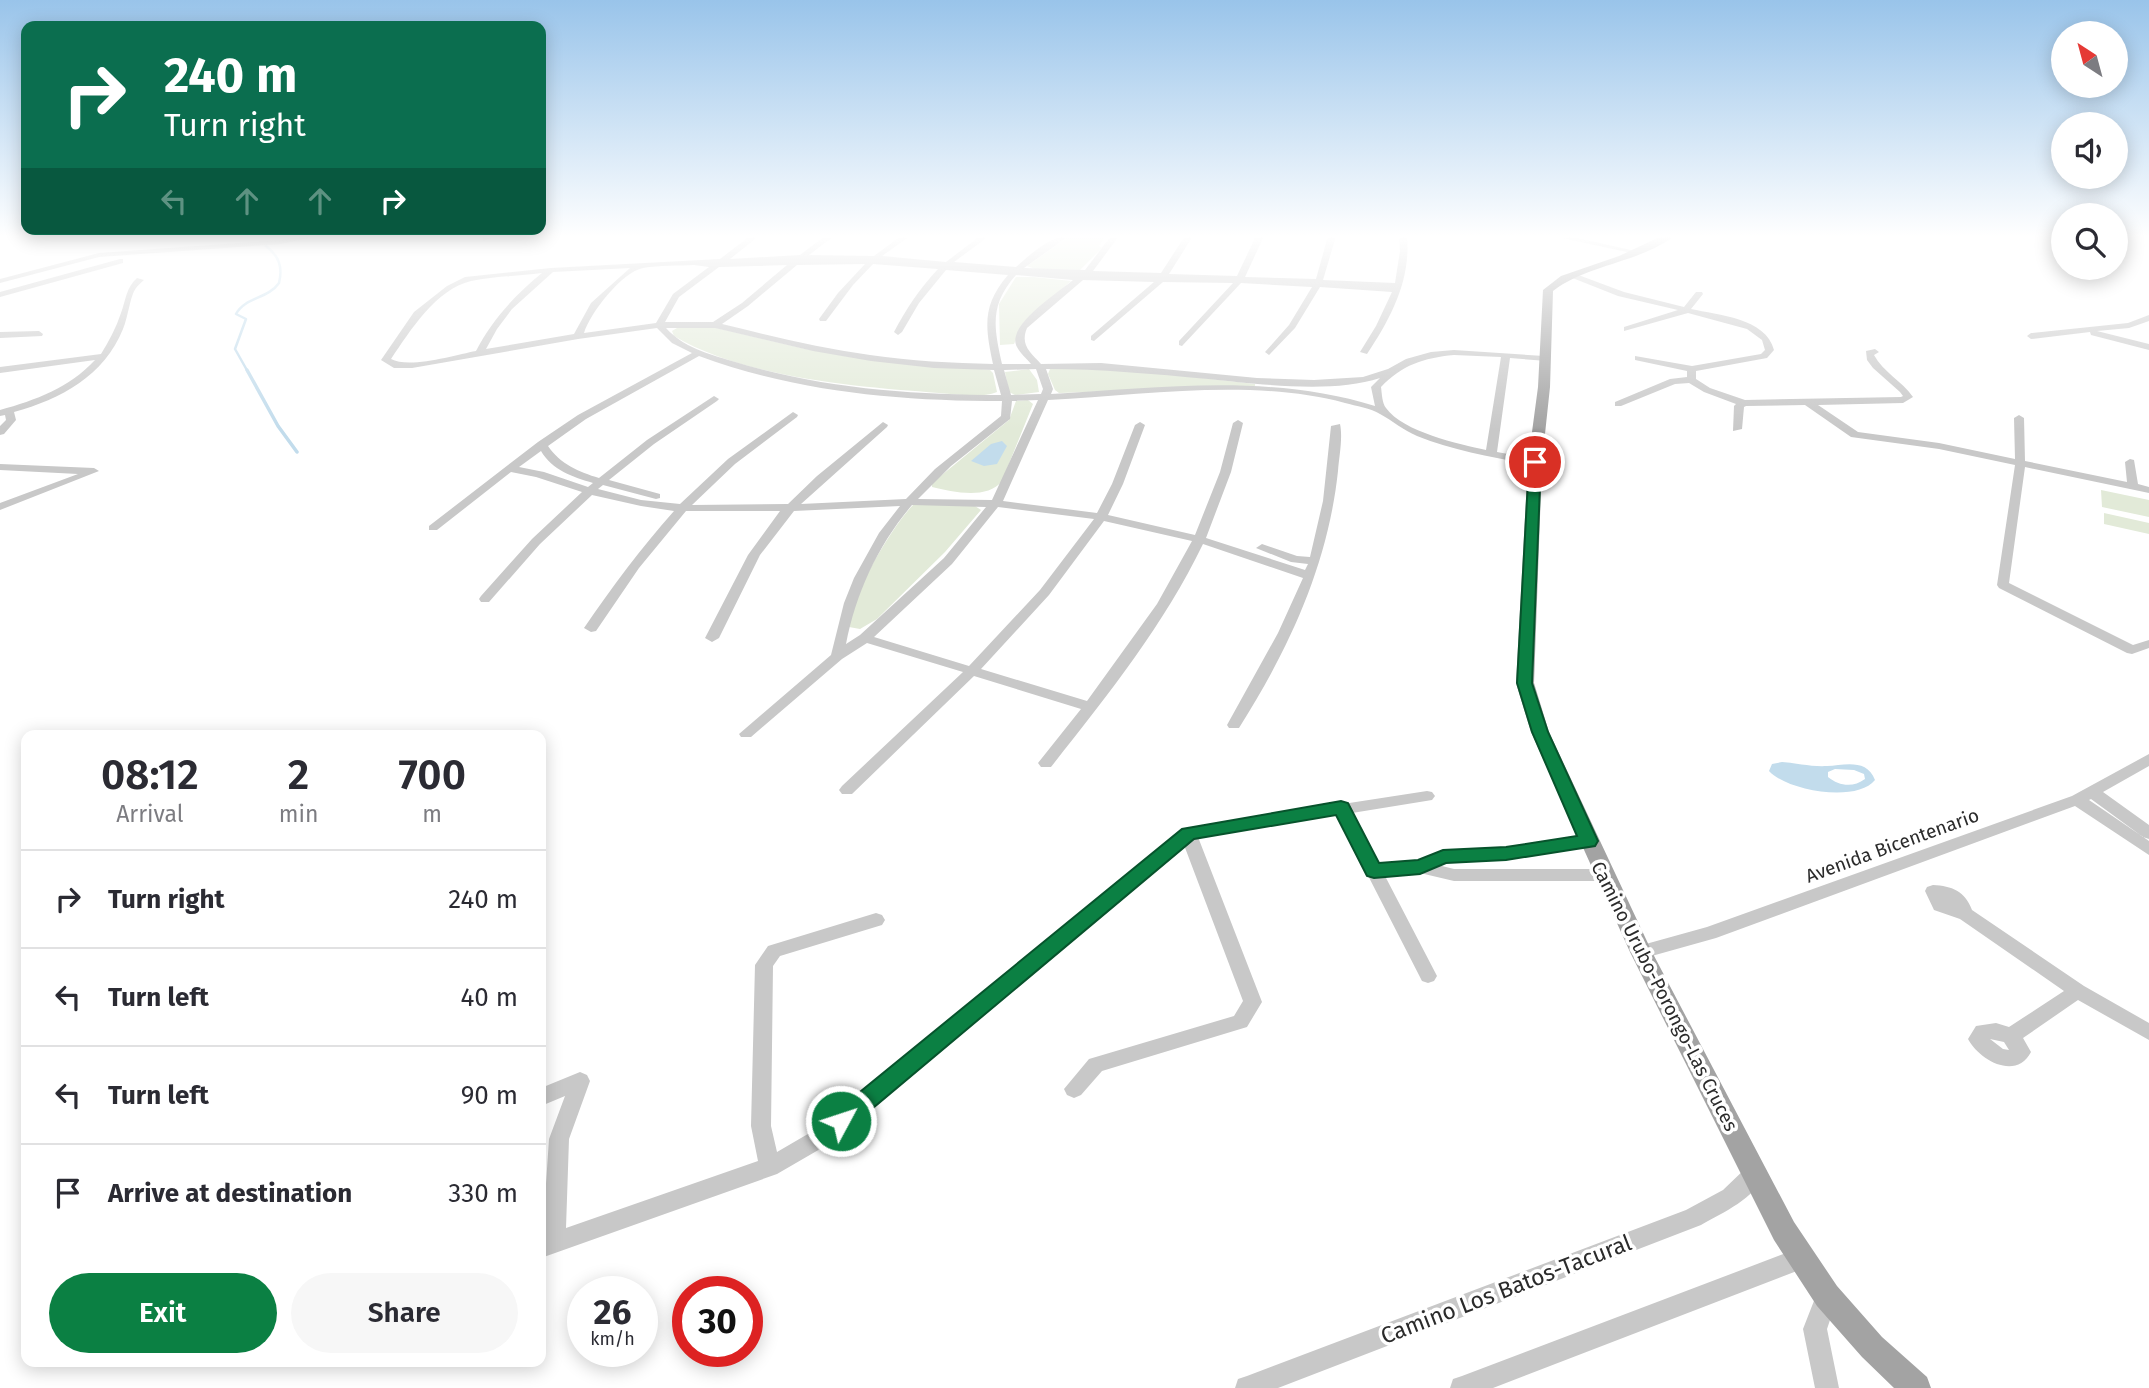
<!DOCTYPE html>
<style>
body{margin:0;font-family:"Fira Sans",sans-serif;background:#f7f7f7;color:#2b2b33;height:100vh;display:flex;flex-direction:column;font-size:26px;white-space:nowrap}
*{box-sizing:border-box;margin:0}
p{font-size:23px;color:#7c7c81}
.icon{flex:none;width:38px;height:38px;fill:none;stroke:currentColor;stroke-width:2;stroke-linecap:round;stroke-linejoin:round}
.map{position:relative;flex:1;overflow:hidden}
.sheet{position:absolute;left:21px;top:730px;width:525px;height:637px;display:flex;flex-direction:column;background:#fff;border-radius:14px;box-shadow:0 4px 18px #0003}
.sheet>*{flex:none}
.hud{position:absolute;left:21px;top:21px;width:525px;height:214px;border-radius:14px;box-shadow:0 4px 18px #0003;background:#0b6e4f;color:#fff;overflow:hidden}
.needle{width:46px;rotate:324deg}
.fabs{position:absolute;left:2051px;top:21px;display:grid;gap:14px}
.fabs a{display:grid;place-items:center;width:77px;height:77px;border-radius:50%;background:#fff;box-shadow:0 4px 18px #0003;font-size:35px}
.speed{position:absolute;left:567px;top:1276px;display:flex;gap:14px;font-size:35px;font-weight:700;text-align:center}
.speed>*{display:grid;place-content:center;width:91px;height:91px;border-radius:50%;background:#fff;box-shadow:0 4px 18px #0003;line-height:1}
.speed small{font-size:18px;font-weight:400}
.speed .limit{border:10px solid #d22;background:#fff;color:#111}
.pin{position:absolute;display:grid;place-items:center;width:60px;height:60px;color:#fff;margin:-30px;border:4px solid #fff;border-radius:50%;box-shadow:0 2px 7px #0007}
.me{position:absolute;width:77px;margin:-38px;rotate:50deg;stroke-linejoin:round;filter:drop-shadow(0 0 5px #0008)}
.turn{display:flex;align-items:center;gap:24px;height:147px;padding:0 28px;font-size:32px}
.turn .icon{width:91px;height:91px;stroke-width:2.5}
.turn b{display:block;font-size:49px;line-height:60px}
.lanes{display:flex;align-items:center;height:66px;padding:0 28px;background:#0003;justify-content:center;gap:35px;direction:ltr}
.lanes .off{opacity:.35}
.eta{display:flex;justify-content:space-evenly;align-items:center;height:119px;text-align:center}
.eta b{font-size:42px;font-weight:600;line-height:49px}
.button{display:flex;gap:14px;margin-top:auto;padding:14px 28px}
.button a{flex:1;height:80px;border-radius:42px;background:#0b8043;color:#fff;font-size:28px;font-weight:600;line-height:80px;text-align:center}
.button a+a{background:#f7f7f7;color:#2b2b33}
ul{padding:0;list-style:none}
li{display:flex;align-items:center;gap:21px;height:98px;padding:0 28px;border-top:2px solid #e1e1e2}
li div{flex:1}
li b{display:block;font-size:26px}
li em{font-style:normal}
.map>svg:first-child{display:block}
.green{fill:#e2ead8}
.water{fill:#c2dcec;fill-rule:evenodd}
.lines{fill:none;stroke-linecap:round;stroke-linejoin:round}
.stream-far1{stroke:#c2dcec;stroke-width:2.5}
.stream{stroke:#c2dcec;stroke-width:3.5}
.minor{fill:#c8c8c8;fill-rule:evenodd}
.major{fill:#a3a3a3;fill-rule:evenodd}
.route{fill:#0b8043;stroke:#07532c;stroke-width:2}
.labels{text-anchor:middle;stroke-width:7;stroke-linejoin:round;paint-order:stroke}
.street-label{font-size:19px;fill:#2b2b2b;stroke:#fff}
.near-street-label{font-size:23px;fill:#2b2b2b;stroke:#fff}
</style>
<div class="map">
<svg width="2149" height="1388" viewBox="0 0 2149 1388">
<rect width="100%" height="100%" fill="#fff"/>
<path class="green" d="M1070 236H1110L1104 238 1099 246 1102 248 1080 270 1035 269 1027 266Z
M1016 277H1034L1071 281 1024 322 1014 344 1000 345 999 304Z
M708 326 810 350 990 370 993 373 997 392C980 399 957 394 939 393 857 387 745 378 674 336L672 331 677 328Z
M1029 369 1037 380 1039 392 1015 395 1009 392 1005 372Z
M1050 369H1123L1255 384V386L1059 393 1055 390 1048 374Z
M1028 400 1033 404 1002 481C987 500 953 492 932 487V483L1009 420 1016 401Z
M2101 490 2149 500V517L2102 507Z
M914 504 975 506 981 510 945 552 877 619 860 629 849 627C850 597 892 526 914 504Z
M2104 513 2149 523V534L2104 524Z"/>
<path class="water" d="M1002 441 1007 446 997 464 984 466 971 461 991 444Z
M1782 762C1796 763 1812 767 1827 766 1844 765 1867 758 1875 780 1857 803 1787 791 1769 771L1772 764ZM1835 769 1854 770 1864 774 1865 779C1853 788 1839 786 1828 777V772Z"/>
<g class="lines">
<path class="stream-far1" d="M248 372 235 349 246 319 236 314C245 297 268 299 279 283 283 267 279 256 266 246"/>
<path class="stream" d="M247 370 278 426 297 452"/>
<path class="minor" d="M302 236H318L281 244 99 257 0 283V279L99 253 281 240Z
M487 236H497L483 241V237Z
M750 236H759L730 259 800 255 825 236H834L809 255 874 256 901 236H910L882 256 946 262 980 236H989L954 262 1016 267C1030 255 1049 236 1069 236L1024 268 1085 270 1111 236H1119L1093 271 1161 273 1185 236H1193L1169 274 1237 276 1256 236H1264L1245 277 1316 279 1328 236H1336L1323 280 1395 283 1400 251 1399 236H1407C1411 280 1391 318 1367 354L1360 352 1376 326 1392 292 1320 287 1295 328 1269 355 1265 352 1289 325 1312 287 1241 283 1182 346 1179 345V341L1233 283 1163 282 1094 341 1091 340V336L1154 282 1083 280 1027 328C1020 345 1030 352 1041 364L1101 363 1257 378 1314 380 1363 377 1388 369 1406 359 1431 352 1454 350 1544 356 1547 357V361L1510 358 1497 452 1535 459 1540 462 1535 465C1495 458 1455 451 1417 436 1403 430 1393 421 1380 414 1371 408 1356 406 1345 403 1252 378 1144 395 1048 400L1003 501 1097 513 1112 484 1135 425 1140 422 1145 425 1123 484 1108 515 1195 535 1220 472 1233 423 1238 420 1243 423 1231 472 1206 538 1305 570 1308 564 1291 562 1256 548 1262 544 1297 556 1310 557 1323 501 1331 426 1340 424C1343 438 1339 457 1338 471 1328 565 1289 649 1239 728H1229L1227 725 1278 633 1303 578 1203 544C1164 625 1107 696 1051 767H1041L1038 763 1081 709 974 676 852 794H842L839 790 842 786 963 672 867 643 842 659 751 737H741L739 734 831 655 844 603 854 578 879 533 900 506 794 511 760 555 719 638 712 642 705 638 748 555 780 511H686L639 568 596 631 591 632 584 628C612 587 641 548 674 511L641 506 592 495 540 544 489 602H481L479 599 481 596 532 539 582 492 536 477 511 472 437 530H429V526L538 442 578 415 692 353 672 343 657 328 578 339 412 368H394L381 360 414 312 447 286 465 277 551 268 720 259ZM865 264 838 293 819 319 820 321H826L853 285 873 264 938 269C920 288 906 309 894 332L898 335 902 332 919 303 946 270 1008 275C982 305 985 327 993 364 952 363 911 361 870 355 820 348 771 336 722 324L748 306 797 265ZM694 265 709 267 673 294 656 323 584 333C590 313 622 272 643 268 659 265 678 266 694 265ZM787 265 742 303 713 322H665L679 297 719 267ZM630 268 591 303 574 334 486 349 497 329 512 309 553 272ZM542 273C515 295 492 320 476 351 455 355 409 369 391 359 410 331 436 289 471 281 494 276 519 276 542 273ZM1016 275 1073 280C1059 292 1005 326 1017 347 1020 353 1027 359 1031 364H1002C994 328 989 305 1016 275ZM666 328H715L813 351 871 361 934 368 994 370 1001 395C910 395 819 388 732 361 708 354 683 347 666 328ZM1454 355 1501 357 1486 450C1459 444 1403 432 1386 408 1382 403 1382 394 1381 387 1402 365 1423 358 1454 355ZM699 356C797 392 899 401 1002 401L1001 416 935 469 906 499 801 504 887 427 888 425 883 422 817 476 788 504 692 505 735 464 797 417 798 415 793 412 728 459 680 504 641 500 598 489 603 485 656 499 660 498V494L609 480 654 444 717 401 719 399 714 396 647 440 599 478C579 472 560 464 548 446L586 419ZM1036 369 1043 389 1041 394 1011 395 1004 370ZM1046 369C1101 369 1154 374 1208 379 1258 384 1332 394 1380 378L1371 387 1375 406C1270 373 1159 388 1051 394L1053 389ZM1038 400 992 500 918 499 951 466 1010 419 1012 401ZM541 451C552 470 573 477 593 483L588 487 544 472 519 467ZM912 505 986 507 944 558 860 635 846 644C856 593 878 545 912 505ZM998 507 1094 519 1040 590 969 666 874 637 952 564ZM1104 521 1192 541 1157 604 1087 701 981 669 1049 595Z
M1553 236H1568L1640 252 1636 254Z
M120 259H123V263L0 297V292Z
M1573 273 1624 292 1684 307 1696 292H1702L1703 294 1691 309C1718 315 1766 318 1774 350L1767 358 1696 371V379L1710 388 1745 400 1901 397 1903 396 1900 392 1873 368 1867 360 1866 351 1875 349 1879 352 1874 355C1883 372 1902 381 1913 397L1903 403 1818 405 1858 432 1939 443 2015 459 2014 418 2019 415 2024 418 2025 461 2127 482 2125 462 2130 459 2134 460 2138 484 2149 487V493L2025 467 2009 583 2133 645 2149 640V648L2132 654 2127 653 1999 588 1997 585 2015 465 1939 449 1851 437 1805 405 1746 406 1744 407 1742 429 1733 431 1734 406 1736 404 1704 392 1689 383 1675 384 1621 406H1615V402L1670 379 1687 377V371L1635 360V356L1692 366 1761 354 1765 350 1762 340 1747 329 1688 313 1624 331V327L1678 310 1618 296 1570 277V273Z
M137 278 144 280C141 283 138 285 136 288 130 296 128 318 123 329 104 376 61 399 14 412L16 420 4 434 0 435V426L6 420 5 415 0 416V410C36 400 69 388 95 360L0 373V367L101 354C109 341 116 328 121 313 126 299 126 288 137 278Z
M2149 315V321L2129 328 2097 331 2149 344V350L2091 335 2090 332 2031 339 2027 336 2031 333 2128 323Z
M39 331 43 334 42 336 0 338V332Z
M0 464 94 468 99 471 0 510V503L78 474 0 470Z
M2149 754V766L2103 792 2149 825V839L2143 837 2091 799 2089 800 2149 841V855L2075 806 1716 938 1641 959 1635 957 1632 952 1635 947 1707 927 2072 796Z
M1427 791 1432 792 1435 796 1432 800 1352 813 1379 865 1417 861 1443 850 1505 847 1588 835 1594 837 1596 841 1594 845 1505 859 1445 862 1438 865 1454 869H1605L1611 871 1613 875 1611 879 1605 881H1454L1420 873 1385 876 1437 976 1434 981 1428 983 1422 981 1337 815 1198 837 1262 1002 1247 1027 1102 1071 1081 1095 1074 1098 1067 1095 1064 1089 1089 1059 1234 1016 1243 1001 1184 845 827 1145 777 1174 541 1258 549 1139 565 1096 541 1106V1088L580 1072 587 1075 590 1081 569 1139 566 1228 758 1161 751 1126 755 965 768 946 876 913 882 915 885 920 882 925 780 956 773 966 771 1126 777 1152 813 1131 1182 829Z
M1933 885C1952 886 1965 891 1972 910L2084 986 2149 1023V1040L2078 1000 2023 1038 2031 1052C2016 1081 1979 1060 1968 1039L1976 1026 1996 1023 2009 1027 2064 991 1960 919 1934 910 1925 891 1927 887ZM1990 1039 2004 1042 2009 1050 2003 1049Z
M1755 1163 1762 1166 1766 1173C1754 1199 1724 1212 1701 1225L1278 1388H1235L1238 1379 1247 1376 1686 1210 1723 1190 1748 1166Z
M1802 1247 1810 1250 1813 1258 1810 1266 1802 1269 1493 1388H1450L1453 1379 1462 1376Z
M1827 1285 1835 1288 1838 1296 1827 1329 1839 1388H1815L1803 1329 1819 1288Z"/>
<path class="major" d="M1662 236H1674C1639 263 1588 264 1553 291L1550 387 1542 462 1534 683 1549 732 1652 952 1794 1222 1837 1286 1882 1337 1927 1377 1931 1388H1894L1862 1357 1817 1306 1774 1240 1630 952 1531 732 1516 683 1528 462 1538 387 1543 290 1561 276 1619 256Z"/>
</g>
<linearGradient id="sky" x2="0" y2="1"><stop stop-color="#99c4ea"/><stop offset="0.55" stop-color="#fff"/><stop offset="1" stop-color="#fff" stop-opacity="0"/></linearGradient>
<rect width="2149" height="430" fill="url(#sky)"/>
<path class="route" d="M1535 458 1541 462 1532 683 1548 732 1598 841 1595 846 1506 860 1446 863 1420 874 1374 878 1367 876 1336 815 1194 839 849 1128 841 1131 833 1128 829 1121 833 1114 1182 829 1341 801 1348 803 1379 863 1418 860 1443 850 1506 847 1577 836 1532 732 1517 683 1529 462Z"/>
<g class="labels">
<g class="street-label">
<text transform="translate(1892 845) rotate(-20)" y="7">Avenida Bicentenario</text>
<text transform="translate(1665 996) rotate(63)" y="7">Camino Urubo-Porongo-Las Cruces</text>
</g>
<g class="near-street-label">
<text transform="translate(1506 1289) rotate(-21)" y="8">Camino Los Batos-Tacural</text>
</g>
</g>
</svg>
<div class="fabs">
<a><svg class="needle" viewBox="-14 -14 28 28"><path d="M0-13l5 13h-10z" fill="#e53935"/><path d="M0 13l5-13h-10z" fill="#7c7c81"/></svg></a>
<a><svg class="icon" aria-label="sound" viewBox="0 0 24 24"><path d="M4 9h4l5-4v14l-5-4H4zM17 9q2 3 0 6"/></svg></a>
<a><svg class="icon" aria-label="search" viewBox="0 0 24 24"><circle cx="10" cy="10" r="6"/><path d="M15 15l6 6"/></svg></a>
</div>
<div class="speed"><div>26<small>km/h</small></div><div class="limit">30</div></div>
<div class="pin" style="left:1535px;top:462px;background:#d93025"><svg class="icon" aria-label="arrive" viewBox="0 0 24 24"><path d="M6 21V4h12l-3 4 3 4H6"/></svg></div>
<svg class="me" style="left:841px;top:1121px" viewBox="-20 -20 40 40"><circle r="17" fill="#0b8043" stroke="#fff" stroke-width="3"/><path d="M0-11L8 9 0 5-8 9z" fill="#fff"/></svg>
<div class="hud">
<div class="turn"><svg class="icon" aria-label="right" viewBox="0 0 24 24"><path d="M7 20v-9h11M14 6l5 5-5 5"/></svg><div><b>240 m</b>Turn right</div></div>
<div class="lanes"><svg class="icon off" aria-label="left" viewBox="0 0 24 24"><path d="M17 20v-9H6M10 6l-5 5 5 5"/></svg><svg class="icon off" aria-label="ahead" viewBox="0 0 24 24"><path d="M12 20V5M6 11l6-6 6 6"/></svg><svg class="icon off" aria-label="ahead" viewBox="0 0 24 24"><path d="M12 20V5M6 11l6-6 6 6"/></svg><svg class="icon" aria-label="right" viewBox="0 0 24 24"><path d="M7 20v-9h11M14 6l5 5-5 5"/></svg></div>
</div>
<section class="sheet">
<div class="eta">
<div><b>08:12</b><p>Arrival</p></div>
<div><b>2</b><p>min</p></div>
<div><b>700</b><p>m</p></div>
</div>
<ul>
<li><svg class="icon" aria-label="right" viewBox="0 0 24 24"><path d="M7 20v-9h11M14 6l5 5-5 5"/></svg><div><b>Turn right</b></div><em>240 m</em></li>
<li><svg class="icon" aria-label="left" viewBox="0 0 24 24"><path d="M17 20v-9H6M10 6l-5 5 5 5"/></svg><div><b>Turn left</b></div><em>40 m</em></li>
<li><svg class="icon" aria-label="left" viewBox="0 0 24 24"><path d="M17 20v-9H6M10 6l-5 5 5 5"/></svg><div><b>Turn left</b></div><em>90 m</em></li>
<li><svg class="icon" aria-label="arrive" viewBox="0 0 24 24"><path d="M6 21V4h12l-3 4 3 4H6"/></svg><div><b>Arrive at destination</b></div><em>330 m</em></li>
</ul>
<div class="button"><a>Exit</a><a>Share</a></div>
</section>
</div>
